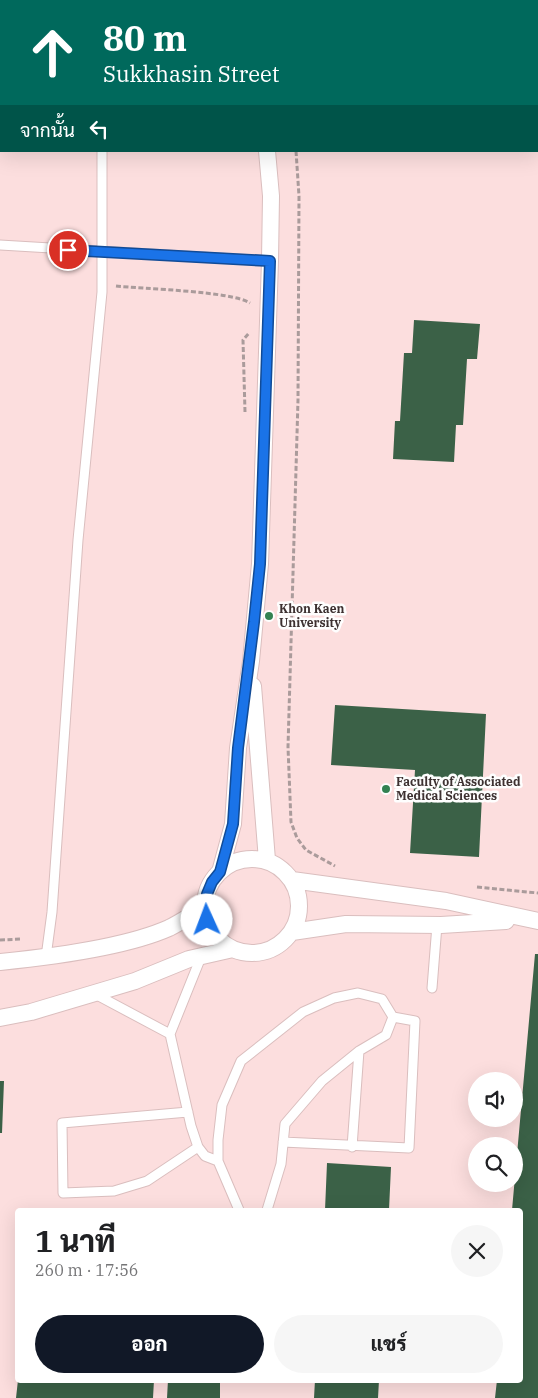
<!DOCTYPE html>
<html lang="th">
<meta charset="utf-8">
<style>
body{margin:0;font-family:"IBM Plex Serif",Sarabun,serif;background:#f6f6f6;color:#202124;height:100vh;display:flex;flex-direction:column;font-size:19px;white-space:nowrap}
*{box-sizing:border-box;margin:0}
p{font-size:16px;color:#757577}
.icon{flex:none;width:28px;height:28px;fill:none;stroke:currentColor;stroke-width:2;stroke-linecap:round;stroke-linejoin:round}
.map{position:relative;flex:1;overflow:hidden}
.details{position:absolute;left:15px;top:1208px;width:508px;height:175px;display:flex;flex-direction:column;background:#fff;border-radius:5px;box-shadow:0 5px 20px #0002}
.details>*{flex:none}
.banner{position:absolute;left:0px;top:0px;width:539px;height:152px;box-shadow:0 5px 20px #0002;background:#00695c;color:#fff;overflow:hidden}
.controls{position:absolute;left:468px;top:1072px;display:grid;gap:10px}
.controls a{display:grid;place-items:center;width:55px;height:55px;border-radius:50%;background:#fff;box-shadow:0 5px 20px #0002;font-size:25px}
.pin{position:absolute;display:grid;place-items:center;width:42px;height:42px;color:#fff;margin:-21px;border:2px solid #fff;border-radius:50%;box-shadow:0 1px 5px #0007}
.me{position:absolute;width:55px;margin:-28px;rotate:358deg;stroke-linejoin:round;filter:drop-shadow(0 0 4px #0008)}
.turn{display:flex;align-items:center;gap:18px;height:105px;padding:0 20px;font-size:22px}
.turn .icon{width:65px;height:65px;stroke-width:2.5}
.turn b{display:block;font-size:35px;line-height:42px}
.then{display:flex;align-items:center;height:48px;padding:0 20px;background:#0003;gap:10px;font-size:19px}
.round{display:grid;place-items:center;flex:none;width:52px;height:52px;border-radius:26px;background:#f6f6f6}
.summary{display:flex;align-items:center;justify-content:space-between;height:85px;padding:0 20px}
h1{font-size:30px;font-weight:800;line-height:38px}
.button{display:flex;gap:10px;margin-top:auto;padding:10px 20px}
.button a{flex:1;height:58px;border-radius:30px;background:#111827;color:#fff;font-size:20px;font-weight:800;line-height:58px;text-align:center}
.button a+a{background:#f6f6f6;color:#202124}
.map>svg:first-child{display:block}
.built{fill:#fcdede;fill-rule:evenodd}
.building{fill:#3b6147}
.lines{fill:none;stroke-linecap:round;stroke-linejoin:round}
.service-casing{stroke:#dabebe;stroke-width:11}
.minor-casing{stroke:#dabebe;stroke-width:18}
.path{stroke:#aa9b9b;stroke-width:3;stroke-dasharray:5 2.5;stroke-linecap:butt}
.service{stroke:#fff;stroke-width:9}
.minor{stroke:#fff;stroke-width:16}
.route-casing{stroke:#114b97;stroke-width:12}
.route{stroke:#1a73e8;stroke-width:9}
.poi-dot{fill:#338252;stroke:#fefefe;stroke-width:2}
.labels{text-anchor:middle;stroke-width:5;stroke-linejoin:round;paint-order:stroke}
.poi-label{font-size:12px;font-weight:bold;fill:#3d3131;stroke:#fefefe;text-anchor:start}
</style>
<div class="map">
<svg width="538" height="1398" viewBox="0 0 538 1398">
<rect width="100%" height="100%" fill="#feecec"/>
<path class="built" d="M0 0H538V1398H0ZM1 1H538V151H1ZM476 1081H514V1119H476ZM476 1146H514V1184H476ZM18 1210H520V1380H18Z"/>
<path class="building" d="M414 320 480 324 477 359H467L463 425H456L454 462 393 459 395 421H400L404 353H412Z
M335 705 486 714 479 857 410 853 415 770 331 765Z
M535 954H538V1398H495L497 1380H520V1210H512Z
M0 1081H4L2 1133H0Z
M327 1163 391 1167 389 1210H325Z
M18 1380H154L153 1398H16Z
M168 1380H220V1398H167Z
M315 1380H379L378 1398H314Z"/>
<g class="lines">
<g class="service-casing">
<path id="service" d="M0 245 270 261
M46 957 52 912 78 540 102 292V151
M201 957 170 1034 191 1126 198 1147 205 1156 218 1161
M432 988 437 925
M95 994 170 1034
M188 1112 62 1123 63 1193 114 1191 147 1181 198 1147
M283 1142 409 1148 415 1021 393 1017
M352 1147 359 1051
M239 1210 218 1161V1140L222 1105 241 1061 303 1012 334 998 358 993 382 999 393 1017 386 1035 359 1051 322 1081 285 1124 281 1164 267 1210"/>
</g>
<g class="minor-casing">
<path id="minor" d="M257 0V1
M253 686 267 860
M205 906a47 47 0 1 1 94 0a47 47 0 1 1-94 0Z
M220 872 233 824 238 748 251 661 260 564 270 261 271 196 267 151
M292 880 446 901 538 921
M292 932 346 924 441 925 506 921
M0 962C50 957 124 948 169 928 181 922 193 914 205 907
M0 1018 31 1012 135 981 189 959 233 949"/>
</g>
<path class="path" d="M286 0V1
M296 151 299 196 298 400 288 747 291 822 297 838 306 850 335 866
M116 286C142 289 232 291 250 303
M245 412 243 340 249 333
M477 887 538 893
M0 940 22 939"/>
<use href="#service" class="service"/>
<use href="#minor" class="minor"/>
</g>
<g class="lines">
<g class="route-casing">
<path id="route" d="M68 250 270 261 260 564 254 622 238 748 233 824 220 872 212 882 207 894V920"/>
</g>
<use href="#route" class="route"/>
</g>
<g class="poi-dot">
<circle cx="269" cy="616" r="5"/>
<circle cx="386" cy="789" r="5"/>
</g>
<g class="labels">
<g class="poi-label">
<text x="279" y="613">Khon Kaen<tspan x="279" dy="14">University</tspan></text>
<text x="396" y="786">Faculty of Associated<tspan x="396" dy="14">Medical Sciences</tspan></text>
</g>
</g>
</svg>
<div class="controls">
<a><svg class="icon" aria-label="sound" viewBox="0 0 24 24"><path d="M4 9h4l5-4v14l-5-4H4zM17 9q2 3 0 6"/></svg></a>
<a><svg class="icon" aria-label="search" viewBox="0 0 24 24"><circle cx="10" cy="10" r="6"/><path d="M15 15l6 6"/></svg></a>
</div>
<div class="pin" style="left:68px;top:250px;background:#d93025"><svg class="icon" aria-label="arrive" viewBox="0 0 24 24"><path d="M6 21V4h12l-3 4 3 4H6"/></svg></div>
<svg class="me" style="left:207px;top:920px" viewBox="-20 -20 40 40"><circle r="19" fill="#fff"/><path d="M0-13L10 11 0 6-10 11z" fill="#1a73e8"/></svg>
<div class="banner">
<div class="turn"><svg class="icon" aria-label="ahead" viewBox="0 0 24 24"><path d="M12 20V5M6 11l6-6 6 6"/></svg><div><b>80 m</b>Sukkhasin Street</div></div>
<div class="then">จากนั้น<svg class="icon" aria-label="left" viewBox="0 0 24 24"><path d="M17 20v-9H6M10 6l-5 5 5 5"/></svg></div>
</div>
<section class="details">
<div class="summary"><div><h1>1 นาที</h1><p>260 m · 17:56</p></div><a class="round"><svg class="icon" aria-label="close" viewBox="0 0 24 24"><path d="M6 6l12 12M18 6L6 18"/></svg></a></div>
<div class="button"><a>ออก</a><a>แชร์</a></div>
</section>
</div>
